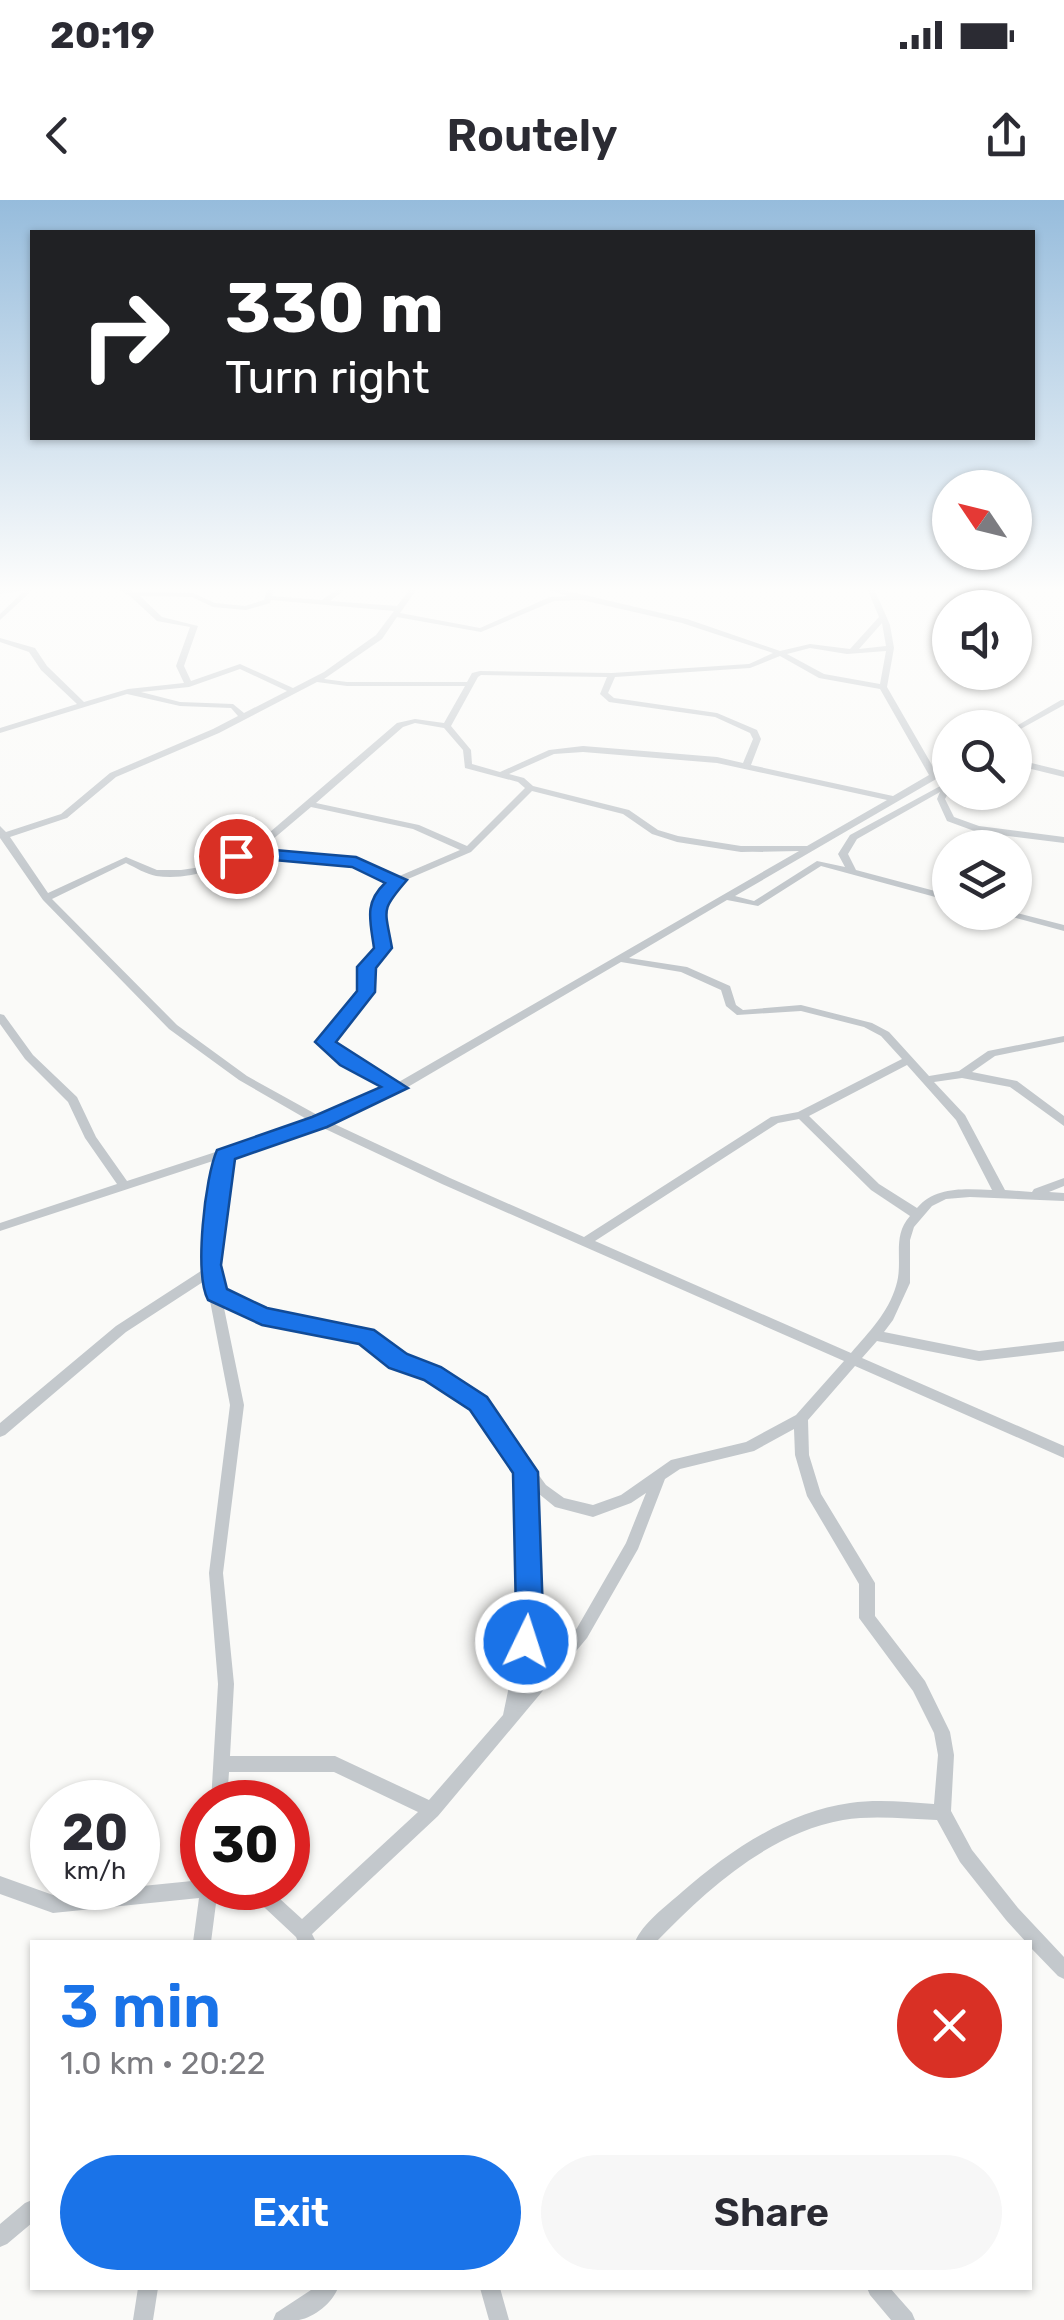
<!DOCTYPE html>
<meta charset="utf-8">
<style>
body{margin:0;font-family:Rubik,sans-serif;background:#f7f7f7;color:#2b2b33;height:100vh;display:flex;flex-direction:column;font-size:38px;white-space:nowrap}
*{box-sizing:border-box;margin:0}
p{font-size:32px;color:#7c7c81}
.icon{flex:none;width:55px;height:55px;fill:none;stroke:currentColor;stroke-width:2;stroke-linecap:round;stroke-linejoin:round}
.map{position:relative;flex:1;overflow:hidden}
.panel{position:absolute;left:30px;top:1740px;width:1002px;height:350px;display:flex;flex-direction:column;background:#fff;border-radius:0px;box-shadow:0 2px 8px #0004}
.panel>*{flex:none}
.top-card{position:absolute;left:30px;top:30px;width:1005px;height:210px;border-radius:0px;box-shadow:0 2px 8px #0004;background:#202124;color:#fff;overflow:hidden}
.needle{width:65px;rotate:305deg}
.tools{position:absolute;left:932px;top:270px;display:grid;gap:20px}
.tools a{display:grid;place-items:center;width:100px;height:100px;border-radius:50%;background:#fff;box-shadow:0 2px 8px #0004;font-size:50px}
.speed{position:absolute;left:30px;top:1580px;display:flex;gap:20px;font-size:50px;font-weight:700;text-align:center}
.speed>*{display:grid;place-content:center;width:130px;height:130px;border-radius:50%;background:#fff;box-shadow:0 2px 8px #0004;line-height:1}
.speed small{font-size:25px;font-weight:400}
.speed .limit{border:15px solid #d22;background:#fff;color:#111}
.pin{position:absolute;display:grid;place-items:center;width:85px;height:85px;color:#fff;margin:-42px;border:5px solid #fff;border-radius:50%;box-shadow:0 2px 10px #0007}
.me{position:absolute;width:110px;margin:-55px;rotate:4deg;stroke-linejoin:round;filter:drop-shadow(0 0 8px #0008)}
.turn{display:flex;align-items:center;gap:35px;height:210px;padding:0 30px;font-size:45px}
.turn .icon{width:130px;height:130px;stroke-width:2.5}
.turn b{display:block;font-size:70px;line-height:85px}
.round{display:grid;place-items:center;flex:none;width:105px;height:105px;border-radius:52px;background:#f7f7f7}
.head{display:flex;align-items:center;justify-content:space-between;height:170px;padding:0 30px}
h1{font-size:60px;font-weight:600;line-height:75px;color:#1a73e8}
.action{display:flex;gap:20px;margin-top:auto;padding:20px 30px}
.action a{flex:1;height:115px;border-radius:60px;background:#1a73e8;color:#fff;font-size:40px;font-weight:600;line-height:115px;text-align:center}
.action a+a{background:#f7f7f7;color:#2b2b33}
.status{display:flex;justify-content:space-between;align-items:center;height:70px;padding:0 50px;background:#fff;direction:ltr}
.status svg{height:28px;fill:currentColor}
header{display:flex;justify-content:space-between;align-items:center;height:130px;padding:0 30px;background:#fff;font-size:45px;font-weight:600}
.map>svg:first-child{display:block}
.lines{fill:none;stroke-linecap:round;stroke-linejoin:round}
.minor{fill:#c3c8cc;fill-rule:evenodd}
.route{fill:#1a73e8;stroke:#114b97;stroke-width:2.5}
</style>
<div class="status"><b>20:19</b><svg viewBox="0 0 49 12"><path d="M0 12V9h3v3zM5 12V6h3v6zM10 12V3h3v9zM15 12V0h3v12zM26 1h20v11H26zM47 4h2v5h-2z"/></svg></div>
<header><svg class="icon" aria-label="back" viewBox="0 0 24 24"><path d="M15 5l-7 7 7 7"/></svg>Routely<svg class="icon" aria-label="share" viewBox="0 0 24 24"><path d="M12 15V3M7 8l5-5 5 5M5 13v7h14v-7"/></svg></header>
<div class="map">
<svg width="1064" height="2120" viewBox="0 0 1064 2120">
<rect width="100%" height="100%" fill="#fafaf8"/>
<g class="lines">
<path class="minor" d="M27 386 36 387 0 420V414L24 391 0 394V390Z
M112 386H121L134 392 193 393 215 403 245 406 264 400 268 386H275L272 396 322 400 342 386H349L330 401 397 406 412 386H419L400 413 480 428 550 397 568 396 534 386H546L687 419 780 451 810 444 850 449 879 417 866 386H873L890 425 894 448 887 487 936 572 950 564V571L735 696 754 701 817 661 845 667 838 654 850 635 944 584 950 578V590L945 599 954 617 979 626 1064 637V643L977 632 947 621 937 599 940 592 857 639 848 654 856 670 950 695V701L821 666 758 706 727 700 629 758 687 767 730 786 736 805 743 810 801 805 872 823 889 832 929 876 959 871 988 851 1064 836V842L995 856 972 872 1017 881 1064 916V926L1010 887 962 878 934 882 965 915 1005 990 1032 992 1034 989 1064 978V986L1049 992 1064 993V1001L970 997 946 999 932 1006 914 1027 910 1040V1083L893 1120 884 1132 979 1151 1064 1141V1151L979 1161 877 1141 862 1158 1064 1246V1258L855 1166 808 1220 809 1255 821 1294 875 1383V1416L925 1481 950 1532 954 1555 951 1611 972 1650 1018 1708 1064 1757V1779L1058 1776 1030 1747V1742H1026L1006 1720 960 1662 937 1620C906 1619 874 1615 843 1620 769 1633 706 1690 656 1742H635C642 1724 666 1706 682 1692 729 1651 786 1612 850 1603 878 1599 906 1602 934 1604L938 1555 934 1533 913 1491 859 1418V1384L807 1296 795 1255 794 1229 754 1251 680 1269 665 1279 638 1349 587 1438 438 1616 312 1734 316 1742H298L296 1737 250 1694 247 1688H268L302 1719 418 1612 334 1572H229L227 1602H211L218 1484 209 1373 230 1205 206 1080 126 1132 5 1235 0 1237V1223L116 1126 204 1069 219 959 0 1031V1023L117 984 85 938 68 902 25 859 0 824V814L4 815 33 855 77 897 96 937 127 981 310 921 239 880 169 829 43 700 0 638V626L6 632 61 614 110 573 213 529 238 516 231 508 180 506 127 494 0 533V528L77 504 41 470 29 452 0 442V438L35 448 47 466 84 502 128 489 184 483 176 466 190 427 157 421 130 396ZM140 396 192 397 213 407 246 410 270 403 271 400 394 411 376 435 324 472 293 488 240 464 191 481 184 466 198 426 162 417ZM582 400 682 423 773 453 749 464 612 473 480 471 472 473 467 482H347L324 479 382 439 397 417 481 432 554 401ZM882 423 886 446 859 449ZM810 448 847 454 886 451 880 484 824 474 787 454ZM780 456 819 478 880 489 929 575 893 596 751 565 761 539 757 530 717 513 614 498 608 493 615 477 750 468ZM240 469 287 491 244 513 233 504 180 502 141 492 189 487ZM481 475 607 477 600 494 609 502 715 517 750 533 753 539 743 563 717 557 583 546 549 550 500 572 472 564 471 550 451 526 478 477ZM317 482 347 486H465L444 523 415 519 397 523 248 651 208 666 181 670H157L126 657 48 693 10 637 67 618 116 577 219 533ZM415 523 444 528 463 550 465 568 518 582 525 588 467 646 419 625 316 603 403 527ZM583 552 717 563 887 600 807 646H741L678 636 658 630 629 610 533 586 524 578 509 574 554 554ZM532 591 623 614 652 634 677 642 741 652 799 651 397 883 351 859 331 842 371 792 372 767 388 748 382 709 388 692 401 682 471 652ZM311 607 413 629 460 650 397 677 383 675 356 659 259 651ZM252 656 354 665 377 679 390 682C367 700 374 722 378 748L362 767 361 792 320 843 343 863 388 888 321 917 247 876 177 825 52 699 126 663C136 668 146 674 156 676 189 681 222 667 252 656ZM621 762 681 772 721 790 726 806 737 815 801 811 864 827 881 836 902 859 798 912 771 917 584 1037 450 978 330 922 401 891ZM907 865 956 920 992 990C965 989 936 986 917 1008L879 984 809 916ZM799 919 871 990 910 1016C891 1037 904 1061 896 1086 888 1113 869 1132 851 1153L595 1041 778 923ZM319 926 442 984 844 1161 796 1215 746 1242 671 1260 621 1295 593 1305 564 1298 546 1285 483 1199 466 1185 403 1157 371 1133 265 1112 220 1091 216 1071 231 955ZM223 1103 262 1121 362 1140 393 1165 456 1193 473 1207 519 1269 521 1363 519 1423 516 1453 503 1515 429 1600 335 1556H230L234 1484 223 1373 244 1205ZM533 1289 555 1307 593 1317 631 1303 646 1293 626 1343 577 1428 525 1489C541 1424 536 1355 533 1289Z
M1059 386H1064V389Z
M1061 500H1064V505L1015 532 1013 528Z
M1015 559 1064 571V577L1015 565Z
M994 712H1013L1064 725V731Z
M0 1676 53 1695 202 1680V1688H218L211 1742H193L199 1698 53 1713 0 1694Z
M32 2000V2023L7 2044 0 2047V2024L25 2003Z
M138 2088H158L153 2120H133Z
M314 2088H338C332 2103 315 2117 299 2120 291 2120 281 2120 273 2120L276 2113Z
M480 2088H500L509 2120H489Z
M867 2088H890L912 2113 915 2120H891L870 2095Z"/>
</g>
<linearGradient id="sky" x2="0" y2="1"><stop stop-color="#96bcdc"/><stop offset="0.57" stop-color="#fdfdfc"/><stop offset="1" stop-color="#fdfdfc" stop-opacity="0"/></linearGradient>
<rect width="1064" height="683" fill="url(#sky)"/>
<path class="route" d="M251 648 356 657 407 680C380 711 385 708 392 748L376 768 375 792 336 842 408 888 327 927 235 959 221 1065 227 1089 267 1108 374 1130 407 1154 441 1167 487 1197 538 1272 543 1415 536 1451 526 1454 516 1451 512 1442 516 1415 513 1273 470 1210 424 1180 389 1168 359 1144 262 1125 208 1100C194 1073 205 977 217 950L312 917 381 887 340 865 315 842 357 791V767L374 748C370 720 364 703 385 683L352 667 251 658 236 661 227 656Z"/>
</svg>
<div class="tools">
<a><svg class="needle" viewBox="-14 -14 28 28"><path d="M0-13l5 13h-10z" fill="#e53935"/><path d="M0 13l5-13h-10z" fill="#7c7c81"/></svg></a>
<a><svg class="icon" aria-label="sound" viewBox="0 0 24 24"><path d="M4 9h4l5-4v14l-5-4H4zM17 9q2 3 0 6"/></svg></a>
<a><svg class="icon" aria-label="search" viewBox="0 0 24 24"><circle cx="10" cy="10" r="6"/><path d="M15 15l6 6"/></svg></a>
<a><svg class="icon" aria-label="layers" viewBox="0 0 24 24"><path d="M12 4l9 5-9 5-9-5zM3 14l9 5 9-5"/></svg></a>
</div>
<div class="speed"><div>20<small>km/h</small></div><div class="limit">30</div></div>
<div class="pin" style="left:236px;top:656px;background:#d93025"><svg class="icon" aria-label="arrive" viewBox="0 0 24 24"><path d="M6 21V4h12l-3 4 3 4H6"/></svg></div>
<svg class="me" style="left:526px;top:1442px" viewBox="-20 -20 40 40"><circle r="17" fill="#1a73e8" stroke="#fff" stroke-width="3"/><path d="M0-11L8 9 0 5-8 9z" fill="#fff"/></svg>
<div class="top-card">
<div class="turn"><svg class="icon" aria-label="right" viewBox="0 0 24 24"><path d="M7 20v-9h11M14 6l5 5-5 5"/></svg><div><b>330 m</b>Turn right</div></div>
</div>
<section class="panel">
<div class="head"><div><h1>3 min</h1><p>1.0 km · 20:22</p></div><a class="round" style="background:#d93025;color:#fff"><svg class="icon" aria-label="close" viewBox="0 0 24 24"><path d="M6 6l12 12M18 6L6 18"/></svg></a></div>
<div class="action"><a>Exit</a><a>Share</a></div>
</section>
</div>
